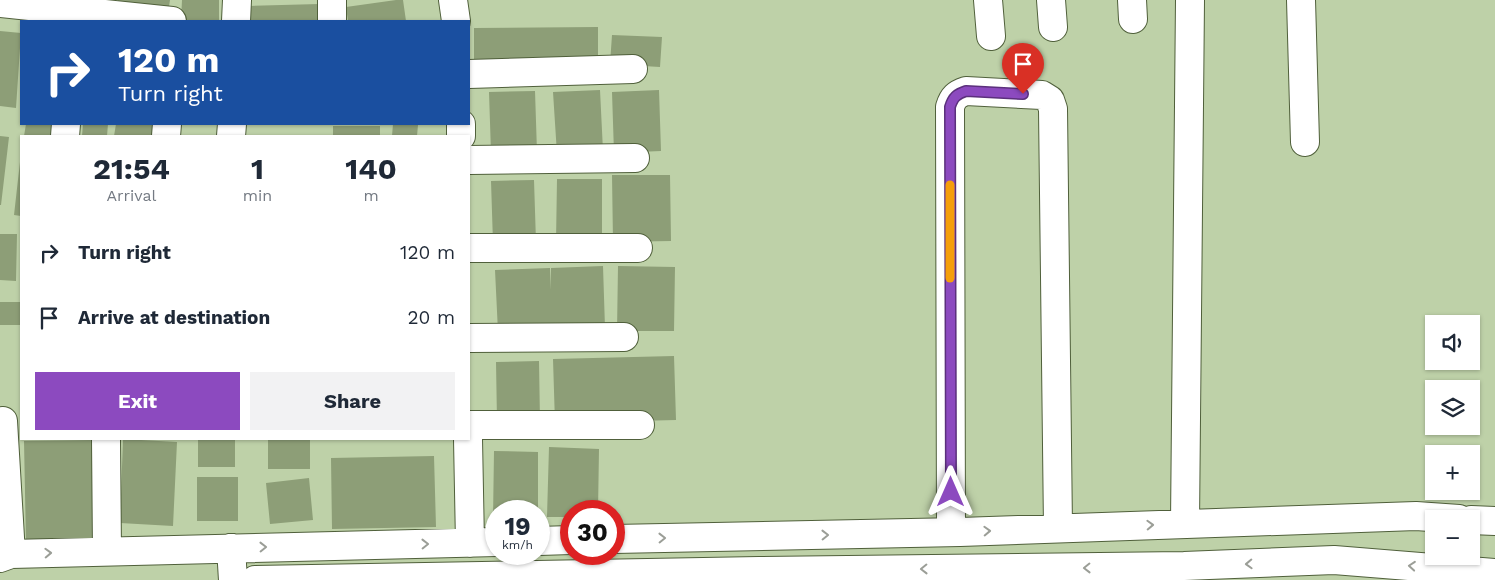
<!DOCTYPE html>
<meta charset="utf-8">
<style>
body{margin:0;font-family:"Work Sans",sans-serif;background:#f2f2f3;color:#1f2937;height:100vh;display:flex;flex-direction:column;font-size:19px;white-space:nowrap}
*{box-sizing:border-box;margin:0}
p{font-size:16px;color:#747a83}
.icon{flex:none;width:28px;height:28px;fill:none;stroke:currentColor;stroke-width:2;stroke-linecap:round;stroke-linejoin:round}
.map{position:relative;flex:1;overflow:hidden}
.side{position:absolute;left:20px;top:135px;width:450px;height:305px;display:flex;flex-direction:column;background:#fff;border-radius:0px;box-shadow:0 1px 4px #0004}
.side>*{flex:none}
.banner{position:absolute;left:20px;top:20px;width:450px;height:105px;border-radius:0px;box-shadow:0 1px 4px #0004;background:#1a4fa0;color:#fff;overflow:hidden}
.buttons{position:absolute;left:1425px;top:315px;display:grid;gap:10px}
.buttons a{display:grid;place-items:center;width:55px;height:55px;border-radius:0px;background:#fff;box-shadow:0 1px 4px #0004;font-size:25px}
.speed{position:absolute;left:485px;top:500px;display:flex;gap:10px;font-size:25px;font-weight:700;text-align:center}
.speed>*{display:grid;place-content:center;width:65px;height:65px;border-radius:50%;background:#fff;box-shadow:0 1px 4px #0004;line-height:1}
.speed small{font-size:12px;font-weight:400}
.speed .limit{border:8px solid #d22;background:#fff;color:#111}
.pin{position:absolute;display:grid;place-items:center;width:42px;height:42px;color:#fff;margin:-51px -21px;border-radius:50% 50% 50% 0;rotate:-45deg;box-shadow:0 0 5px #0007}
.pin .icon{rotate:45deg}
.me{position:absolute;width:55px;margin:-28px;rotate:0deg;stroke-linejoin:round;filter:drop-shadow(0 0 4px #0008)}
.turn{display:flex;align-items:center;gap:18px;height:105px;padding:0 15px;font-size:22px}
.turn .icon{width:65px;height:65px;stroke-width:2.5}
.turn b{display:block;font-size:35px;line-height:42px}
.eta{display:flex;justify-content:space-evenly;align-items:center;height:85px;text-align:center}
.eta b{font-size:30px;font-weight:700;line-height:35px}
.primary-button{display:flex;gap:10px;margin-top:auto;padding:10px 15px}
.primary-button a{flex:1;height:58px;border-radius:0px;background:#8c4abf;color:#fff;font-size:20px;font-weight:700;line-height:58px;text-align:center}
.primary-button a+a{background:#f2f2f3;color:#1f2937}
ul{padding:0;list-style:none}
li{display:flex;align-items:center;gap:15px;height:65px;padding:0 15px}
li div{flex:1}
li b{display:block;font-size:19px}
li em{font-style:normal}
.map>svg:first-child{display:block}
.building{fill:#8d9e77}
.lines{fill:none;stroke-linecap:round;stroke-linejoin:round}
.minor-casing{stroke:#50603b;stroke-width:30}
.minor{stroke:#fff;stroke-width:28}
.oneway{stroke:#9b9e97}
.route-casing{stroke:#5b307c;stroke-width:12}
.route{stroke:#8c4abf;stroke-width:9}
.slow{stroke:#f59e0b;stroke-width:9}
</style>
<div class="map">
<svg width="1495" height="580" viewBox="0 0 1495 580">
<rect width="100%" height="100%" fill="#bed1a8"/>
<path class="building" d="M118 0H170L168 13 117 8Z
M182 0H219V21H181Z
M396 0H403L406 21H348L346 7Z
M319 4V21H249V6Z
M598 27V67L474 68V28Z
M0 31 21 33 16 108 0 106Z
M612 35 662 37 660 67 610 64Z
M600 90 603 151 557 154 553 92Z
M659 90 661 151 614 153 612 92Z
M535 91 537 152 491 153 489 92Z
M26 124H52L51 136H24Z
M83 124H108L107 136H82Z
M116 124H155L154 136H114Z
M393 124 418 125 417 136H392Z
M333 126H380V136H333Z
M0 136 9 137 1 205H0Z
M20 162H21V216L14 215Z
M612 175H670L671 241 613 242Z
M557 179H602V243L556 242Z
M534 180 536 242 493 243 491 181Z
M0 234H17L16 281 0 280Z
M603 266 605 328 498 332 495 270 550 268 551 290V268Z
M618 266 675 267 674 331H617Z
M0 302H20L21 325H0Z
M674 356 676 420 555 423 553 359Z
M539 361 540 421H497L496 362Z
M123 439 177 442 173 526 120 523Z
M198 439H235V467H198Z
M268 439H310V469H268Z
M93 440 96 542 26 543 24 441Z
M549 447 599 449 598 511H571V517H547Z
M494 451 538 452V511H496V519H493Z
M434 456 436 527 332 529 331 458Z
M197 477H238V521H197Z
M309 478 313 520 270 524 266 483Z"/>
<g class="lines">
<g class="minor-casing">
<path id="minor" d="M453 0 456 21
M988 0 991 36
M1051 0 1053 27
M1132 0 1133 19
M1301 0 1305 142
M0 3 172 21
M236 21 237 0
M332 21V0
M469 74 633 69
M461 124V136
M65 136 66 124
M166 136 167 124
M231 136 232 124
M469 160 635 158
M469 248H638
M469 338 624 337
M3 421 11 554
M469 425H640
M106 439 107 551
M468 439 470 543
M1471 520 1495 521
M1185 524 1190 0
M951 532 950 107C953 97 957 94 966 91L1042 95 1050 100 1053 109 1058 528
M614 539 960 532 1416 516 1459 519
M539 541 571 540
M231 548 233 580
M0 558 11 554 496 542
M255 580 759 571 1184 566 1334 560 1495 573"/>
</g>
<use href="#minor" class="minor"/>
</g>
<defs><path id="oneway-chevron" d="M-2-3.5L2.5 0L-2 3.5" fill="none" stroke-width="1.6" stroke-linecap="round" stroke-linejoin="round" transform="scale(1.25)"/></defs>
<g class="oneway">
<use href="#oneway-chevron" transform="translate(1150 525) rotate(-2)"/>
<use href="#oneway-chevron" transform="translate(987 531) rotate(-2)"/>
<use href="#oneway-chevron" transform="translate(825 535) rotate(-1)"/>
<use href="#oneway-chevron" transform="translate(662 538) rotate(-1)"/>
<use href="#oneway-chevron" transform="translate(425 544) rotate(-1)"/>
<use href="#oneway-chevron" transform="translate(263 547) rotate(-1)"/>
<use href="#oneway-chevron" transform="translate(48 553) rotate(-2)"/>
<use href="#oneway-chevron" transform="translate(1249 564) rotate(178)"/>
<use href="#oneway-chevron" transform="translate(1412 566) rotate(-175)"/>
<use href="#oneway-chevron" transform="translate(1087 568) rotate(179)"/>
<use href="#oneway-chevron" transform="translate(924 569) rotate(179)"/>
</g>
<g class="lines">
<g class="route-casing">
<path id="route" d="M951 492 950 107C953 97 957 94 966 91L1023 94"/>
</g>
<use href="#route" class="route"/>
<path class="slow" d="M950 185V278"/>
</g>
</svg>
<div class="buttons">
<a><svg class="icon" aria-label="sound" viewBox="0 0 24 24"><path d="M4 9h4l5-4v14l-5-4H4zM17 9q2 3 0 6"/></svg></a>
<a><svg class="icon" aria-label="layers" viewBox="0 0 24 24"><path d="M12 4l9 5-9 5-9-5zM3 14l9 5 9-5"/></svg></a>
<a>+</a>
<a>−</a>
</div>
<div class="speed"><div>19<small>km/h</small></div><div class="limit">30</div></div>
<div class="pin" style="left:1023px;top:94px;background:#d93025"><svg class="icon" aria-label="arrive" viewBox="0 0 24 24"><path d="M6 21V4h12l-3 4 3 4H6"/></svg></div>
<svg class="me" style="left:951px;top:492px" viewBox="-20 -20 40 40"><path d="M0-17L14 15 0 8-14 15z" fill="#8c4abf" stroke="#fff" stroke-width="4"/></svg>
<div class="banner">
<div class="turn"><svg class="icon" aria-label="right" viewBox="0 0 24 24"><path d="M7 20v-9h11M14 6l5 5-5 5"/></svg><div><b>120 m</b>Turn right</div></div>
</div>
<section class="side">
<div class="eta">
<div><b>21:54</b><p>Arrival</p></div>
<div><b>1</b><p>min</p></div>
<div><b>140</b><p>m</p></div>
</div>
<ul>
<li><svg class="icon" aria-label="right" viewBox="0 0 24 24"><path d="M7 20v-9h11M14 6l5 5-5 5"/></svg><div><b>Turn right</b></div><em>120 m</em></li>
<li><svg class="icon" aria-label="arrive" viewBox="0 0 24 24"><path d="M6 21V4h12l-3 4 3 4H6"/></svg><div><b>Arrive at destination</b></div><em>20 m</em></li>
</ul>
<div class="primary-button"><a>Exit</a><a>Share</a></div>
</section>
</div>
